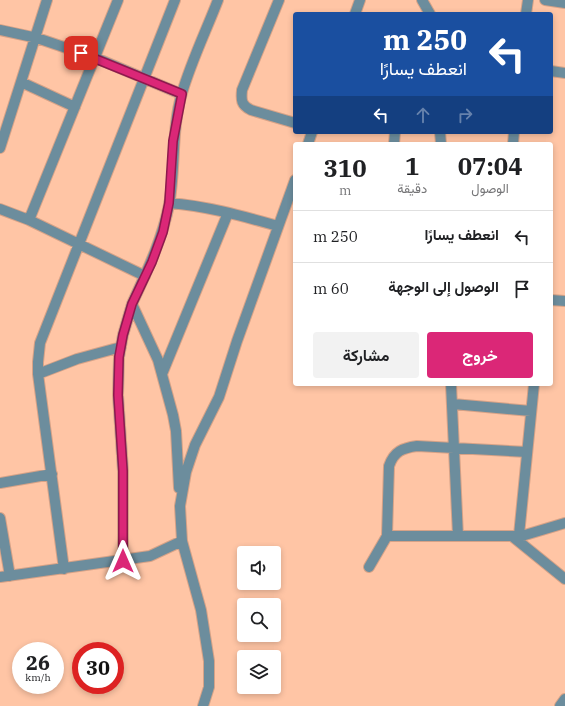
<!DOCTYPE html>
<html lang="ar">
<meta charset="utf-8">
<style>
body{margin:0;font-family:"IBM Plex Serif",Vazirmatn,serif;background:#f2f2f2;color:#202124;direction:rtl;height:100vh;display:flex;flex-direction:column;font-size:15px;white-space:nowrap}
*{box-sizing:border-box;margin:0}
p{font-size:13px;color:#757577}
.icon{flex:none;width:22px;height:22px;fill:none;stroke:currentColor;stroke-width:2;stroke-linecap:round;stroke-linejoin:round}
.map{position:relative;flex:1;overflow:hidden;direction:ltr}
.side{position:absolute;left:293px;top:142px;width:260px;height:244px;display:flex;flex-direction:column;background:#fff;border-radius:4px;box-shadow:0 2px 6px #0003;direction:rtl}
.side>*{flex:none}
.guide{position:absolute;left:293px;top:12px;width:260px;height:122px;border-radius:4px;box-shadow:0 2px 6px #0003;direction:rtl;background:#1a4fa0;color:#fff;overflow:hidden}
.buttons{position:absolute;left:237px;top:546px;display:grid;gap:8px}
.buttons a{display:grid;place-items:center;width:44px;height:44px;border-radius:4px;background:#fff;box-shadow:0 2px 6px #0003;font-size:20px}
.speed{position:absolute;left:12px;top:642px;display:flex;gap:8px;font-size:20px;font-weight:700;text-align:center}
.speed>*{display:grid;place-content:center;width:52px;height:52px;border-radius:50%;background:#fff;box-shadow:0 2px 6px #0003;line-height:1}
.speed small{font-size:10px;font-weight:400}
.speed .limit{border:6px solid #d22;background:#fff;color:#111}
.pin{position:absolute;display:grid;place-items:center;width:34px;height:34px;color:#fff;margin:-17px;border-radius:8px;box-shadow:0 2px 6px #0006}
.me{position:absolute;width:44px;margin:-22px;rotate:0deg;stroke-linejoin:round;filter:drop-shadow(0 0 3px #0008)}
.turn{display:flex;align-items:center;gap:14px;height:84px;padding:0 20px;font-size:18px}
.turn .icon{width:52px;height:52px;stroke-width:2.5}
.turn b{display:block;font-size:28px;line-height:34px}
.lanes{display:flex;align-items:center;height:38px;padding:0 20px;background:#0003;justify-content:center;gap:20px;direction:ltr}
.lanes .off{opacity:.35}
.eta{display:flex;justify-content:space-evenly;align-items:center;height:68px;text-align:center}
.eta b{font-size:24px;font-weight:700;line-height:28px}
.button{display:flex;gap:8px;margin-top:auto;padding:8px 20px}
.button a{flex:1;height:46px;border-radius:4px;background:#db2777;color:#fff;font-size:16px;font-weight:700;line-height:46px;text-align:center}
.button a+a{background:#f2f2f2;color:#202124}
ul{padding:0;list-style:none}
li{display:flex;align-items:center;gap:12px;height:52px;padding:0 20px;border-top:1px solid #e0e0e0}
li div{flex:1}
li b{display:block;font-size:15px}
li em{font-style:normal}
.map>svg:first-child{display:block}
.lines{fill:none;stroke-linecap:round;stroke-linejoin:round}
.minor-casing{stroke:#d6a287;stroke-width:12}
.minor{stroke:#6c8d9d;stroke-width:10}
.route-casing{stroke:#8e194d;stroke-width:10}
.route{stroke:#db2777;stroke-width:7}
</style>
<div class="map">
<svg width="565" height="706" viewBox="0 0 565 706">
<rect width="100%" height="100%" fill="#ffc5a5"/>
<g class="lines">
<g class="minor-casing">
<path id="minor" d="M279 0 242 90C241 100 241 105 251 110L295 123
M422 0 430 14
M545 0 565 3
M355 14 360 0
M526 14 528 0
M0 30 37 38 96 58 181 94
M551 71 565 73
M21 82 75 107
M440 132 441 144
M308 144 312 132
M394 144 395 132
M513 144 514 132
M0 148 47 0
M169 203C207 206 242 216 278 226
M0 209 29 220 118 0
M29 220 145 276
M551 300 565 301
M38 374 77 359 121 347
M162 374 228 213
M451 384 458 536
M453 404 531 411
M0 483 52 474
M179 488 176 431 173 415 158 360 132 304C147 271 162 240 169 205 176 168 171 130 182 93 191 62 206 31 218 0
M0 518 10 576
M519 535 534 384
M387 536 389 466C394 451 403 448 417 446L527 452
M512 536 565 579
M123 561V471L118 395 119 357 123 335 132 304
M369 567 387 536H512L525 535 565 523
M64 569 38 374V362L40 343 175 0
M0 577 150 556 182 541
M203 706 209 687V661L201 610 182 541 180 506 186 472 195 445 219 397 237 341 295 180
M560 706 565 699"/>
</g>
<use href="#minor" class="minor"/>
</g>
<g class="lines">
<g class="route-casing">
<path id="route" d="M81 53 182 94 173 141 169 203 163 232 152 262 132 304 123 335 119 357 118 395 123 471V561"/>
</g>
<use href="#route" class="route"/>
</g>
</svg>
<div class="buttons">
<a><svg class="icon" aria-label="sound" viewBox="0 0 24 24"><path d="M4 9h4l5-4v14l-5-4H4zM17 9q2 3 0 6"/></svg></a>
<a><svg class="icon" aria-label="search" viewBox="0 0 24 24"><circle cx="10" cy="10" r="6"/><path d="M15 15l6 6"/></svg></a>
<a><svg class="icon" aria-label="layers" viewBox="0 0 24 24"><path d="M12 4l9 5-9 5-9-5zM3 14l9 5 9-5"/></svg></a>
</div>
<div class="speed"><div>26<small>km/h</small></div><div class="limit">30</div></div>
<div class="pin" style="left:81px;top:53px;background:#d93025"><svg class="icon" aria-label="arrive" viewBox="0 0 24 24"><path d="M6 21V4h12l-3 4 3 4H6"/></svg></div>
<svg class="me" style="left:123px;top:561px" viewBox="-20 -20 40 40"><path d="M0-17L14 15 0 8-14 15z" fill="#db2777" stroke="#fff" stroke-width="4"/></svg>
<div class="guide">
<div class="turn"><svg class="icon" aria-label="left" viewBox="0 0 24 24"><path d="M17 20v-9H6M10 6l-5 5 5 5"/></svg><div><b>250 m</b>انعطف يسارًا</div></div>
<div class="lanes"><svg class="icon" aria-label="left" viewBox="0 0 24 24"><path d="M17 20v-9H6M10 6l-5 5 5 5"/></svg><svg class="icon off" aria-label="ahead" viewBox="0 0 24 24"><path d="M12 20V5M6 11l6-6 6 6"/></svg><svg class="icon off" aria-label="right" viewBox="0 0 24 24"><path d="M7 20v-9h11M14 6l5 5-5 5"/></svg></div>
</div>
<section class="side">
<div class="eta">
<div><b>07:04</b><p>الوصول</p></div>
<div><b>1</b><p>دقيقة</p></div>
<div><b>310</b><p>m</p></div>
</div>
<ul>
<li><svg class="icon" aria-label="left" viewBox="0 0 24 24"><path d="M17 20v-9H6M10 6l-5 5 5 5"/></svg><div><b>انعطف يسارًا</b></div><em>250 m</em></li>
<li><svg class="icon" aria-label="arrive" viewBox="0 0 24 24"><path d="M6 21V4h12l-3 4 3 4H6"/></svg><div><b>الوصول إلى الوجهة</b></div><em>60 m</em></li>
</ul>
<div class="button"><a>خروج</a><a>مشاركة</a></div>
</section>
</div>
